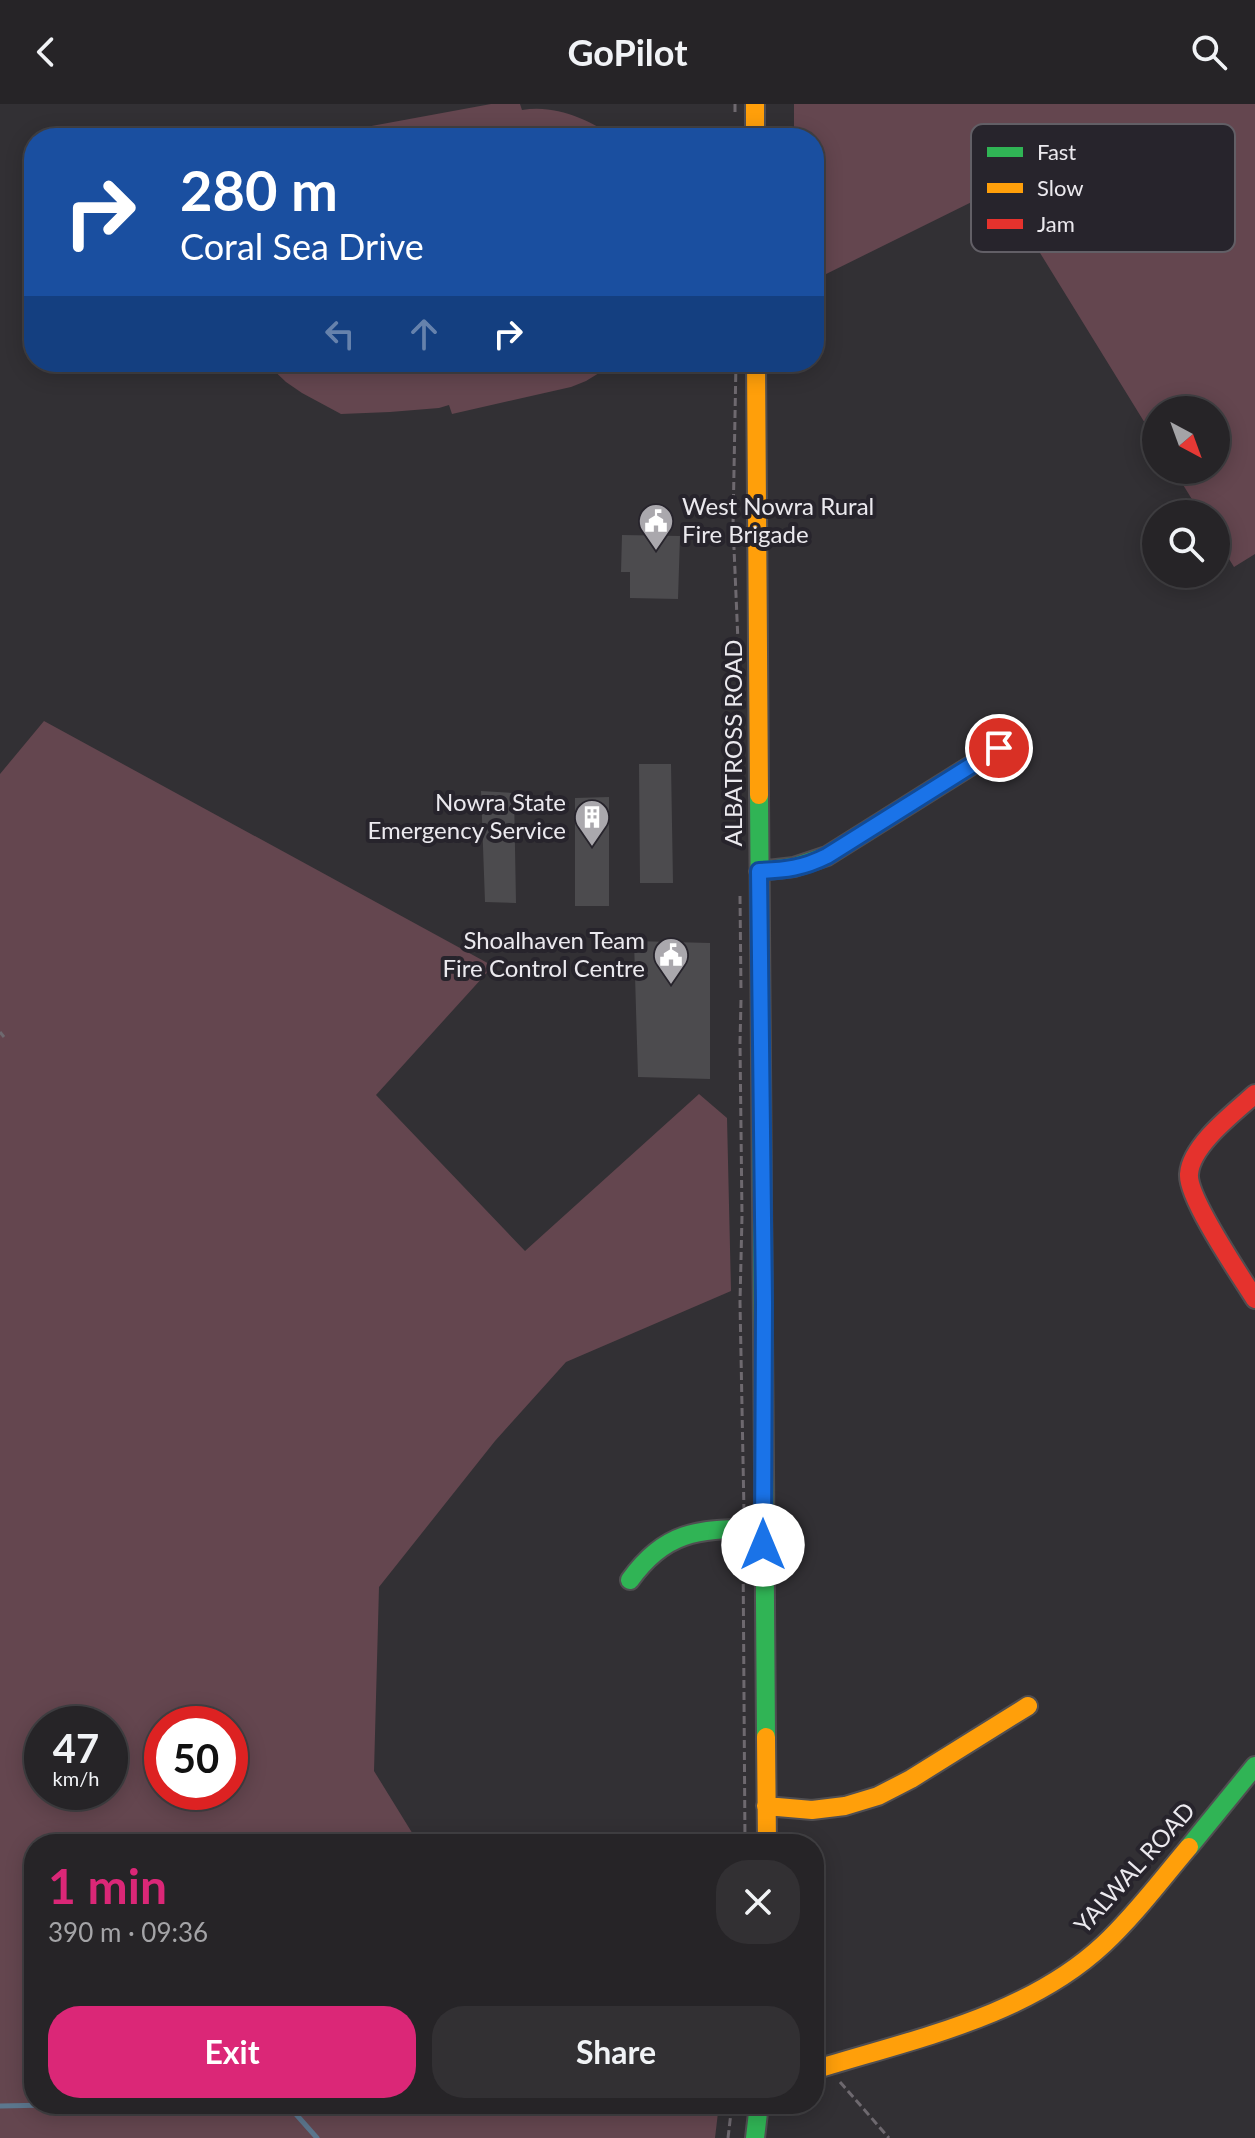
<!DOCTYPE html>
<meta charset="utf-8">
<style>
body{margin:0;font-family:Lato,sans-serif;background:#323033;color:#f1f3f6;height:100vh;display:flex;flex-direction:column;font-size:30px;white-space:nowrap}
*{box-sizing:border-box;margin:0}
p{font-size:26px;color:#a4a4a7}
.icon{flex:none;width:44px;height:44px;fill:none;stroke:currentColor;stroke-width:2;stroke-linecap:round;stroke-linejoin:round}
.map{position:relative;flex:1;overflow:hidden}
.side{position:absolute;left:24px;top:1730px;width:800px;height:280px;display:flex;flex-direction:column;background:#262427;border-radius:32px;box-shadow:0 4px 20px #0003,0 0 0 2px #424144}
.side>*{flex:none}
.top-card{position:absolute;left:24px;top:24px;width:800px;height:244px;border-radius:32px;box-shadow:0 4px 20px #0003,0 0 0 2px #424144;background:#1a4fa0;color:#fff;overflow:hidden}
.needle{width:52px;rotate:139deg}
.buttons{position:absolute;left:1142px;top:292px;display:grid;gap:16px}
.buttons a{display:grid;place-items:center;width:88px;height:88px;border-radius:50%;background:#262427;box-shadow:0 4px 20px #0003,0 0 0 2px #424144;font-size:40px}
.speed{position:absolute;left:24px;top:1602px;display:flex;gap:16px;font-size:40px;font-weight:700;text-align:center}
.speed>*{display:grid;place-content:center;width:104px;height:104px;border-radius:50%;background:#262427;box-shadow:0 4px 20px #0003,0 0 0 2px #424144;line-height:1}
.speed small{font-size:20px;font-weight:400}
.speed .limit{border:12px solid #d22;background:#fff;color:#111}
.pin{position:absolute;display:grid;place-items:center;width:68px;height:68px;color:#fff;margin:-34px;border:4px solid #fff;border-radius:50%;box-shadow:0 2px 8px #0007}
.me{position:absolute;width:88px;margin:-44px;rotate:0deg;stroke-linejoin:round;filter:drop-shadow(0 0 6px #0008)}
.turn{display:flex;align-items:center;gap:28px;height:168px;padding:0 24px;font-size:36px}
.turn .icon{width:104px;height:104px;stroke-width:2.5}
.turn b{display:block;font-size:56px;line-height:68px}
.lanes{display:flex;align-items:center;height:76px;padding:0 24px;background:#0003;justify-content:center;gap:40px;direction:ltr}
.lanes .off{opacity:.35}
.round{display:grid;place-items:center;flex:none;width:84px;height:84px;border-radius:32px;background:#323033}
.overview{display:flex;align-items:center;justify-content:space-between;height:136px;padding:0 24px}
h1{font-size:48px;font-weight:700;line-height:60px;color:#db2777}
.action{display:flex;gap:16px;margin-top:auto;padding:16px 24px}
.action a{flex:1;height:92px;border-radius:32px;background:#db2777;color:#fff;font-size:32px;font-weight:700;line-height:92px;text-align:center}
.action a+a{background:#323033;color:#f1f3f6}
header{display:flex;justify-content:space-between;align-items:center;height:104px;padding:0 24px;background:#262427;font-size:36px;font-weight:700}
.map>svg:first-child{display:block}
.green{fill:#64464f;fill-rule:evenodd}
.lines{fill:none;stroke-linecap:round;stroke-linejoin:round}
.stream{stroke:#5c778e;stroke-width:5}
.building{fill:#4c4b4e}
.fast-casing{stroke:#504e51;stroke-width:22}
.slow-casing{stroke:#504e51;stroke-width:22}
.jam-casing{stroke:#504e51;stroke-width:22}
.path{stroke:#6e696f;stroke-width:3;stroke-dasharray:8 4;stroke-linecap:butt}
.fast{stroke:#30b455;stroke-width:18}
.slow{stroke:#ff9f0a;stroke-width:18}
.jam{stroke:#e5322d;stroke-width:18}
.route-casing{stroke:#114b97;stroke-width:20}
.route{stroke:#1a73e8;stroke-width:14}
.labels{text-anchor:middle;stroke-width:8;stroke-linejoin:round;paint-order:stroke}
.poi-label{font-size:24px;fill:#ebe9ee;stroke:#27242c;text-anchor:end}
.street-label{font-size:24px;fill:#ebe9ee;stroke:#27242c}
.key{fill:#27242c;stroke:#625f66;stroke-width:2}
.key-label{font-size:22px;fill:#ebe9ee}
</style>
<header><svg class="icon" aria-label="back" viewBox="0 0 24 24"><path d="M15 5l-7 7 7 7"/></svg>GoPilot<svg class="icon" aria-label="search" viewBox="0 0 24 24"><circle cx="10" cy="10" r="6"/><path d="M15 15l6 6"/></svg></header>
<div class="map">
<svg width="1255" height="2034" viewBox="0 0 1255 2034">
<rect width="100%" height="100%" fill="#323034"/>
<path class="green" d="M491 0H520L522 6C556 0 590 16 616 34H322L366 23Z
M794 0H1255V450L1234 463 1216 434V410H1201L1174 366H1216V306H1156V337L1000 84 814 176V34H794Z
M265 258H617L586 277 571 283 452 310 449 301 439 304 390 308 341 310 302 289 286 278Z
M44 617 493 862 376 991 525 1147 699 990 727 1014 731 1187 566 1258 495 1337 379 1483 374 1667 419 1740H34V2000H719L715 2034H0V670ZM110 1620V1688H42V1620ZM230 1620V1688H162V1620Z"/>
<g class="lines">
<path class="stream" d="M203 2000 294 2008 317 2034
M0 2002 99 2000"/>
</g>
<path class="building" d="M622 431 680 432 678 495 630 494V468H621Z
M639 660H671L673 779H640Z
M481 687 514 689 516 799 485 798Z
M609 693V802H575V694Z
M634 837 710 839V975L638 973Z"/>
<g class="lines">
<g class="fast-casing">
<path id="fast" d="M759 691 766 1633
M759 767 794 763 827 752 999 644
M630 1476C668 1423 703 1426 763 1424
M1189 1743 1255 1662
M755 2034 759 2000"/>
</g>
<g class="slow-casing">
<path id="slow" d="M755 0V34
M756 258 759 691
M766 1633 767 1740
M766 1702 812 1706 845 1702 878 1692 911 1675 1028 1602
M814 1966C913 1935 1026 1913 1104 1840 1135 1811 1161 1776 1189 1743"/>
</g>
<g class="jam-casing">
<path id="jam" d="M1255 990C1235 1008 1191 1041 1189 1070 1187 1094 1240 1171 1255 1195"/>
</g>
<path class="path" d="M735 0V10
M736 258 733 421 739 561
M740 792 741 888
M741 896 740 939 742 1112 740 1198 744 1408
M0 928 4 933
M743 1444 745 1740
M840 1978 889 2034
M728 2034 732 2000"/>
<use href="#fast" class="fast"/>
<use href="#slow" class="slow"/>
<use href="#jam" class="jam"/>
</g>
<g class="lines">
<g class="route-casing">
<path id="route" d="M763 1441 764 1199 759 767C786 766 803 764 827 752L999 644"/>
</g>
<use href="#route" class="route"/>
</g>
<defs>
<g id="civic-pin" transform="scale(1.8)"><path d="M0 17L-7.5 6A9.5 9.5 0 1 1 7.5 6Z" fill="#aaa8ad" stroke="#27242c"/><path d="M-.6-6.5H3V-4.5H.6V-3L4-1V1h2V6H-6V1h2V-1L-.6-3ZM-1.2 2.5V6h2.4V2.5Z" fill="#fff"/></g>
<g id="building-pin" transform="scale(1.8)"><path d="M0 17L-7.5 6A9.5 9.5 0 1 1 7.5 6Z" fill="#aaa8ad" stroke="#27242c"/><path d="M-4-6H4V6H1V3H-1V6H-4ZM-2.5-4.3h1.7v1.8h-1.7ZM.8-4.3h1.7v1.8H.8ZM-2.5-1h1.7V.8h-1.7ZM.8-1h1.7V.8H.8Z" fill="#fff"/></g>
</defs>
<g fill-rule="evenodd">
<use href="#civic-pin" x="656" y="417"/>
<use href="#building-pin" x="592" y="713"/>
<use href="#civic-pin" x="671" y="851"/>
</g>
<g class="labels">
<g class="poi-label">
<text x="682" y="411" text-anchor="start">West Nowra Rural<tspan x="682" dy="28">Fire Brigade</tspan></text>
<text x="566" y="707">Nowra State<tspan x="566" dy="28">Emergency Service</tspan></text>
<text x="645" y="845">Shoalhaven Team<tspan x="645" dy="28">Fire Control Centre</tspan></text>
</g>
<g class="street-label">
<text transform="translate(734 639) rotate(-90)" y="8">ALBATROSS ROAD</text>
<text transform="translate(1135 1764) rotate(-48)" y="8">YALWAL ROAD</text>
</g>
</g>
<rect x="971" y="20" width="264" height="128" rx="12" class="key"/>
<rect x="987" y="43" width="36" height="10" fill="#30b455"/>
<rect x="987" y="79" width="36" height="10" fill="#ff9f0a"/>
<rect x="987" y="115" width="36" height="10" fill="#e5322d"/>
<g class="key-label">
<text x="1037" y="56">Fast</text>
<text x="1037" y="92">Slow</text>
<text x="1037" y="128">Jam</text>
</g>
</svg>
<div class="buttons">
<a><svg class="needle" viewBox="-14 -14 28 28"><path d="M0-13l5 13h-10z" fill="#e53935"/><path d="M0 13l5-13h-10z" fill="#a4a4a7"/></svg></a>
<a><svg class="icon" aria-label="search" viewBox="0 0 24 24"><circle cx="10" cy="10" r="6"/><path d="M15 15l6 6"/></svg></a>
</div>
<div class="speed"><div>47<small>km/h</small></div><div class="limit">50</div></div>
<div class="pin" style="left:999px;top:644px;background:#d93025"><svg class="icon" aria-label="arrive" viewBox="0 0 24 24"><path d="M6 21V4h12l-3 4 3 4H6"/></svg></div>
<svg class="me" style="left:763px;top:1441px" viewBox="-20 -20 40 40"><circle r="19" fill="#fff"/><path d="M0-13L10 11 0 6-10 11z" fill="#1a73e8"/></svg>
<div class="top-card">
<div class="turn"><svg class="icon" aria-label="right" viewBox="0 0 24 24"><path d="M7 20v-9h11M14 6l5 5-5 5"/></svg><div><b>280 m</b>Coral Sea Drive</div></div>
<div class="lanes"><svg class="icon off" aria-label="left" viewBox="0 0 24 24"><path d="M17 20v-9H6M10 6l-5 5 5 5"/></svg><svg class="icon off" aria-label="ahead" viewBox="0 0 24 24"><path d="M12 20V5M6 11l6-6 6 6"/></svg><svg class="icon" aria-label="right" viewBox="0 0 24 24"><path d="M7 20v-9h11M14 6l5 5-5 5"/></svg></div>
</div>
<section class="side">
<div class="overview"><div><h1>1 min</h1><p>390 m · 09:36</p></div><a class="round"><svg class="icon" aria-label="close" viewBox="0 0 24 24"><path d="M6 6l12 12M18 6L6 18"/></svg></a></div>
<div class="action"><a>Exit</a><a>Share</a></div>
</section>
</div>
